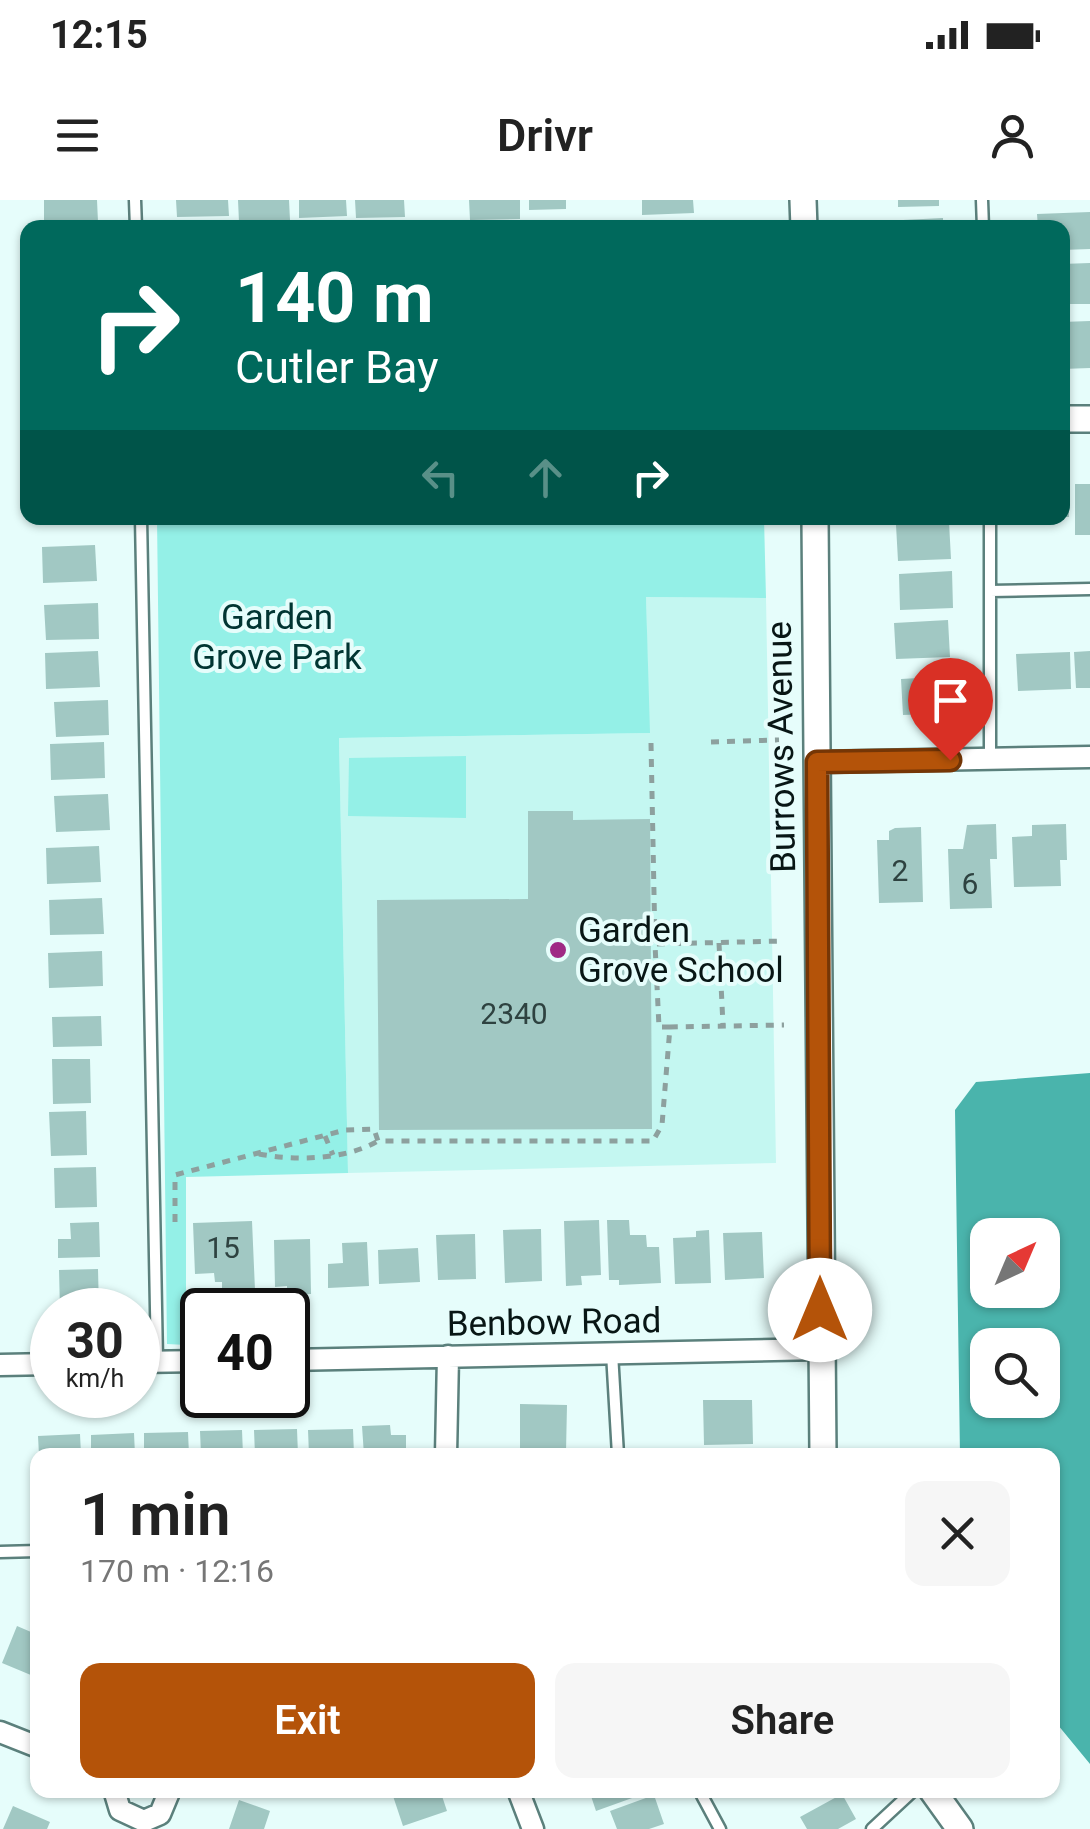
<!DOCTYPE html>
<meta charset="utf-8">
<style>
body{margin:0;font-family:Roboto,sans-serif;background:#f6f6f6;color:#222;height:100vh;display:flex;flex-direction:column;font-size:38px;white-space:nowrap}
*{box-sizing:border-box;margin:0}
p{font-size:32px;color:#767676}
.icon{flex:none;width:55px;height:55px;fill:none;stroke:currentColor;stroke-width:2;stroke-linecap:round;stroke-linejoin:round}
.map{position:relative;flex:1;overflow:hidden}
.details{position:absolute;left:30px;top:1248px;width:1030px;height:350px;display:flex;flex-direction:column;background:#fff;border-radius:20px;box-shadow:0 2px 8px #0004}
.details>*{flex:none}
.guide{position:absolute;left:20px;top:20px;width:1050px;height:305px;border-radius:20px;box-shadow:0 2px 8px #0004;background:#00695c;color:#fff;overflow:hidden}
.needle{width:65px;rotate:44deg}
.tools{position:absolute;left:970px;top:1018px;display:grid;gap:20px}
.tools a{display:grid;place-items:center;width:90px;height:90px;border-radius:20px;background:#fff;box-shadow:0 2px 8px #0004;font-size:50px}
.speed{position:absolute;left:30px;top:1088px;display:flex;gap:20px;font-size:50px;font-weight:700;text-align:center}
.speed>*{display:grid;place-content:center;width:130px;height:130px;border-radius:50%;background:#fff;box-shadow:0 2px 8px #0004;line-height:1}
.speed small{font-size:25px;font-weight:400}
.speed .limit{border:5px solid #111;border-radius:15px;background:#fff;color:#111}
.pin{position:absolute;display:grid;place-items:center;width:85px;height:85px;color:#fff;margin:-102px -42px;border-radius:50% 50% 50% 0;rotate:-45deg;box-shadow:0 0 10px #0007}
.pin .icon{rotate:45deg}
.me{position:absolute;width:110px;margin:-55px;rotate:0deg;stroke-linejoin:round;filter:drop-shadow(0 0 8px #0008)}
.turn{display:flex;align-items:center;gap:35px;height:210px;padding:0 50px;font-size:45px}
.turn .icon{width:130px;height:130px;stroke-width:2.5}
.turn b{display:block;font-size:70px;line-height:85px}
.lanes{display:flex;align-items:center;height:95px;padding:0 50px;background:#0003;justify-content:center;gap:50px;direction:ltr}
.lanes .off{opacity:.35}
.round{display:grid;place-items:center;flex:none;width:105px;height:105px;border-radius:20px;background:#f6f6f6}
.overview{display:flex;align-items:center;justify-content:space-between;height:170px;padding:0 50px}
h1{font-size:60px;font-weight:600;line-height:75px}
.cta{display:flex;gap:20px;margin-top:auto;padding:20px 50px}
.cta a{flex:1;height:115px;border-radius:20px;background:#b45309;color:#fff;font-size:40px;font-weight:600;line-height:115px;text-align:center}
.cta a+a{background:#f6f6f6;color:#222}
.status{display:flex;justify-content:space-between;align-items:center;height:70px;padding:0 50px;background:#fff;direction:ltr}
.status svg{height:28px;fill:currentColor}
header{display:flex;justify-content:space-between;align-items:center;height:130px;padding:0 50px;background:#fff;font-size:45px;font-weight:600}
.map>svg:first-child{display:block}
.built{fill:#c4f7f1}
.green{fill:#94f0e7}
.water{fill:#4ab4ac;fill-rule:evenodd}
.building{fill:#a1c8c3}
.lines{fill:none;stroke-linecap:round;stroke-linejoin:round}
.service-casing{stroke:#5b807c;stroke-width:15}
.minor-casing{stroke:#5b807c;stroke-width:25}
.tertiary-casing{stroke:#5b807c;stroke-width:30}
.path{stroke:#8da09e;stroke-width:5;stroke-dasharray:8 8;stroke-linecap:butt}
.service{stroke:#fff;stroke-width:10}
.minor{stroke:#fff;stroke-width:20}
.tertiary{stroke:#fff;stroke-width:25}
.route-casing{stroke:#753606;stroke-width:25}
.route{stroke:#b45309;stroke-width:18}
.poi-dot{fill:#9f2a85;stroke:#e6fdfb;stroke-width:4}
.labels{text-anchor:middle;stroke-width:8;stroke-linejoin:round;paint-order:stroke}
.number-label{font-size:30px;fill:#2e4240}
.park-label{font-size:35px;fill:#013532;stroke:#e6fdfb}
.street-label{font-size:35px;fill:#081615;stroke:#e6fdfb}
.poi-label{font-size:35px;fill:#081615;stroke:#e6fdfb;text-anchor:start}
</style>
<div class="status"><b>12:15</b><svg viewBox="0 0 49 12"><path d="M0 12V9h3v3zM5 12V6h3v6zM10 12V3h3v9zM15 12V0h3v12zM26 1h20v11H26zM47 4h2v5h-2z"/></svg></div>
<header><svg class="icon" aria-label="menu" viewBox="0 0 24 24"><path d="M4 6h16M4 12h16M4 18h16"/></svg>Drivr<svg class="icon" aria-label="person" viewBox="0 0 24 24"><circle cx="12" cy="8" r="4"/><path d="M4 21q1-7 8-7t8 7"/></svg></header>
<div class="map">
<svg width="1090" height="1629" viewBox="0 0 1090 1629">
<rect width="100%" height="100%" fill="#e6fdfb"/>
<path class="built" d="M646 397 766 398 776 963 348 973 339 538 649 533Z"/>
<path class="green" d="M157 318H764L766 398 646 397 650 533 339 538 348 973 186 977V1145L167 1144Z
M466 556V618L348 616 349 558Z"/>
<path class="water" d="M1090 873V1564L1053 1519 1052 1255H960L955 910 976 882ZM988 1035H1042V1090H988ZM988 1145H1042V1200H988Z"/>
<path class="building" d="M44 0H97L98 22 44 24Z
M176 0H228L229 16 177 17Z
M238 0H289L290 20 239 22Z
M299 0H346L347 16 299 18Z
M355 0H404L405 17 356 18Z
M469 0H520V19L470 20Z
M529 0H566V9L529 10Z
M642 0H693L694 13 642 15Z
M898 0H939V6L898 7Z
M1090 12V49L1062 50V28H1038L1037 14Z
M943 18V28H883V21Z
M1090 63V104H1062V64Z
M1090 121V168L1062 169V122Z
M1068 280 1069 317H1062V281Z
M1075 284H1090V335H1075Z
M949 322 951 359 898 361 896 325Z
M95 345 97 381 43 383 42 347Z
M952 371 953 408 900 410 899 374Z
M98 403 99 439 46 440 44 405Z
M948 420 950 457 896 459 894 423Z
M98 451 100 487 46 489 45 453Z
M1090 451V488H1076L1074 452Z
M1070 452 1071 489 1018 491 1016 454Z
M954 476 956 513 903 515 901 479Z
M108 500 109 535 56 537 54 502Z
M104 542 105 578 51 580 50 544Z
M108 594 110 630 56 632 54 596Z
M528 611H573V620L650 619 652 929 379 930 377 700 528 699Z
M996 624 997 659H990L992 708 950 709 948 649H963L967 625Z
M1066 624 1067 660H1060L1061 686 1014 687 1012 637 1032 636V625Z
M921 627 923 702 879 703 877 640H889V631L895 628Z
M99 646 101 682 47 684 46 648Z
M102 698 104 734 50 735 49 700Z
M102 751 103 786 49 788 48 753Z
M101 816 102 846 53 847 52 817Z
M52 859H90L91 903 53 904Z
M86 911 87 955 51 956 49 912Z
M96 967 97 1007 55 1008 54 968Z
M599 1020 601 1075 581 1076 582 1085 566 1086 564 1021Z
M607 1020H629L630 1035H646L647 1047H659L661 1083 619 1085V1080H609Z
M252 1021 255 1090 222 1091V1082H215L214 1073 195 1074 193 1023Z
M99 1022 100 1057 58 1058V1039H71L70 1023Z
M541 1029 542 1081 505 1083 503 1030Z
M709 1030 711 1083 675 1084 673 1038 696 1037V1031Z
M762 1032 764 1078 725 1080 723 1033Z
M475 1034 476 1079 438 1080 436 1035Z
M310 1039 311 1094 287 1095V1086L275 1087 274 1040Z
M367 1042 369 1086 328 1088V1064L343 1063 342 1043Z
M418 1048 420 1082 379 1084 378 1050Z
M98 1069 99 1110H60L59 1070Z
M703 1200H752L753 1244 704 1245Z
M520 1204 567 1205 566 1252 520 1251Z
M390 1225 391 1235H406V1255H364L362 1226Z
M297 1229 298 1255H255L254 1230Z
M353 1229 354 1255H309L308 1230Z
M242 1230 243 1255H201L200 1231Z
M188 1232 189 1255H144V1233Z
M134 1233 135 1255H91V1235Z
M80 1234 81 1255H39L38 1236Z
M17 1426 38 1435V1478L2 1463Z
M391 1590H440L447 1611 403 1626Z
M589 1590H645L646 1593 596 1611Z
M842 1594 856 1619 838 1629H807L800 1617Z
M654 1595 664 1624 649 1629H617L610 1611Z
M239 1600 270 1611 264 1629H229Z
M13 1606 50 1622 47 1629H3Z"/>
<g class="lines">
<g class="service-casing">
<path id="service" d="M135 0 136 28
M982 0 983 28
M141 318 157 1161
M990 391 1090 389
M990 559V318
M612 1153 618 1255
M0 1352 38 1351
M699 1590 720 1629
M872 1629 914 1590"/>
</g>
<g class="minor-casing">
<path id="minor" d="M817 562 1090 557
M288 1160 821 1149
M138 1162 202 1161
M0 1165 52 1164
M446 1255 448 1156
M0 1532 38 1547
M114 1590 120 1610 144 1621 160 1614 170 1590
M518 1590 533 1629"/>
</g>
<g class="tertiary-casing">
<path id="tertiary" d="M803 0 804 28
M1062 219H1090
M815 318 823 1255
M932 1590 960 1629"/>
</g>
<path class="path" d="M711 542 779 540
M651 543 655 744
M719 743 723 825
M670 827H659L655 744 783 741
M325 936 333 955
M259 954C296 961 345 960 378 941
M175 1022V975L345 930 374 929 378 941H653L662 925 670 827 784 825"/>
<use href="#service" class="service"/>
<use href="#minor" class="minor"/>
<use href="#tertiary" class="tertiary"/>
</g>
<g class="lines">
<g class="route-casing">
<path id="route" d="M820 1110 817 562 950 560"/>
</g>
<use href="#route" class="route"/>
</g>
<circle class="poi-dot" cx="558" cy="750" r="10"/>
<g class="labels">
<g class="number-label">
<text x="900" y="681">2</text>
<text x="970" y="694">6</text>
<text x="514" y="824">2340</text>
<text x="223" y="1058">15</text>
</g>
<g class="park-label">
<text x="277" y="429">Garden<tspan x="277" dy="40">Grove Park</tspan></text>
</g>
<g class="street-label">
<text transform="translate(781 547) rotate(-91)" y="12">Burrows Avenue</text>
<text transform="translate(554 1122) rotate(-1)" y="12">Benbow Road</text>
</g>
<g class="poi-label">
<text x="578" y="742">Garden<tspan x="578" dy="40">Grove School</tspan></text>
</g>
</g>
</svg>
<div class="tools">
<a><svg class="needle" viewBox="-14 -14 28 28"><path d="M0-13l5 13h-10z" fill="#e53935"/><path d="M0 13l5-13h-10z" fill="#767676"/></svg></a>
<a><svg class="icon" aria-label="search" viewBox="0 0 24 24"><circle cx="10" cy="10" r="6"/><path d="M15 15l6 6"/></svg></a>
</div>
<div class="speed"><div>30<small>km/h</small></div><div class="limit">40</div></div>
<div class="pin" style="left:950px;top:560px;background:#d93025"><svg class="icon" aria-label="arrive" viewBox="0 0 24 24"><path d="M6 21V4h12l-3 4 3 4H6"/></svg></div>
<svg class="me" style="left:820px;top:1110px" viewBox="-20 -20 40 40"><circle r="19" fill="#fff"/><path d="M0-13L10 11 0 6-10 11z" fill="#b45309"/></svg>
<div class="guide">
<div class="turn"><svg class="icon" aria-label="right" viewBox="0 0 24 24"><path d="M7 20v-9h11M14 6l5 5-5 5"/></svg><div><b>140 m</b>Cutler Bay</div></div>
<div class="lanes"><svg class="icon off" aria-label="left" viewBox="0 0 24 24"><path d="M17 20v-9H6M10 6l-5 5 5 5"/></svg><svg class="icon off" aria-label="ahead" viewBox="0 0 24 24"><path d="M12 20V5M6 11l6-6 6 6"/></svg><svg class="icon" aria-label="right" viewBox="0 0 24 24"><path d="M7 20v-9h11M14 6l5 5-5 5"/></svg></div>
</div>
<section class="details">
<div class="overview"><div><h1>1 min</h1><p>170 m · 12:16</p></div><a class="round"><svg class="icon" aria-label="close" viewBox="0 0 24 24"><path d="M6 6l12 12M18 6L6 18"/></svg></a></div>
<div class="cta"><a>Exit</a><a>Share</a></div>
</section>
</div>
